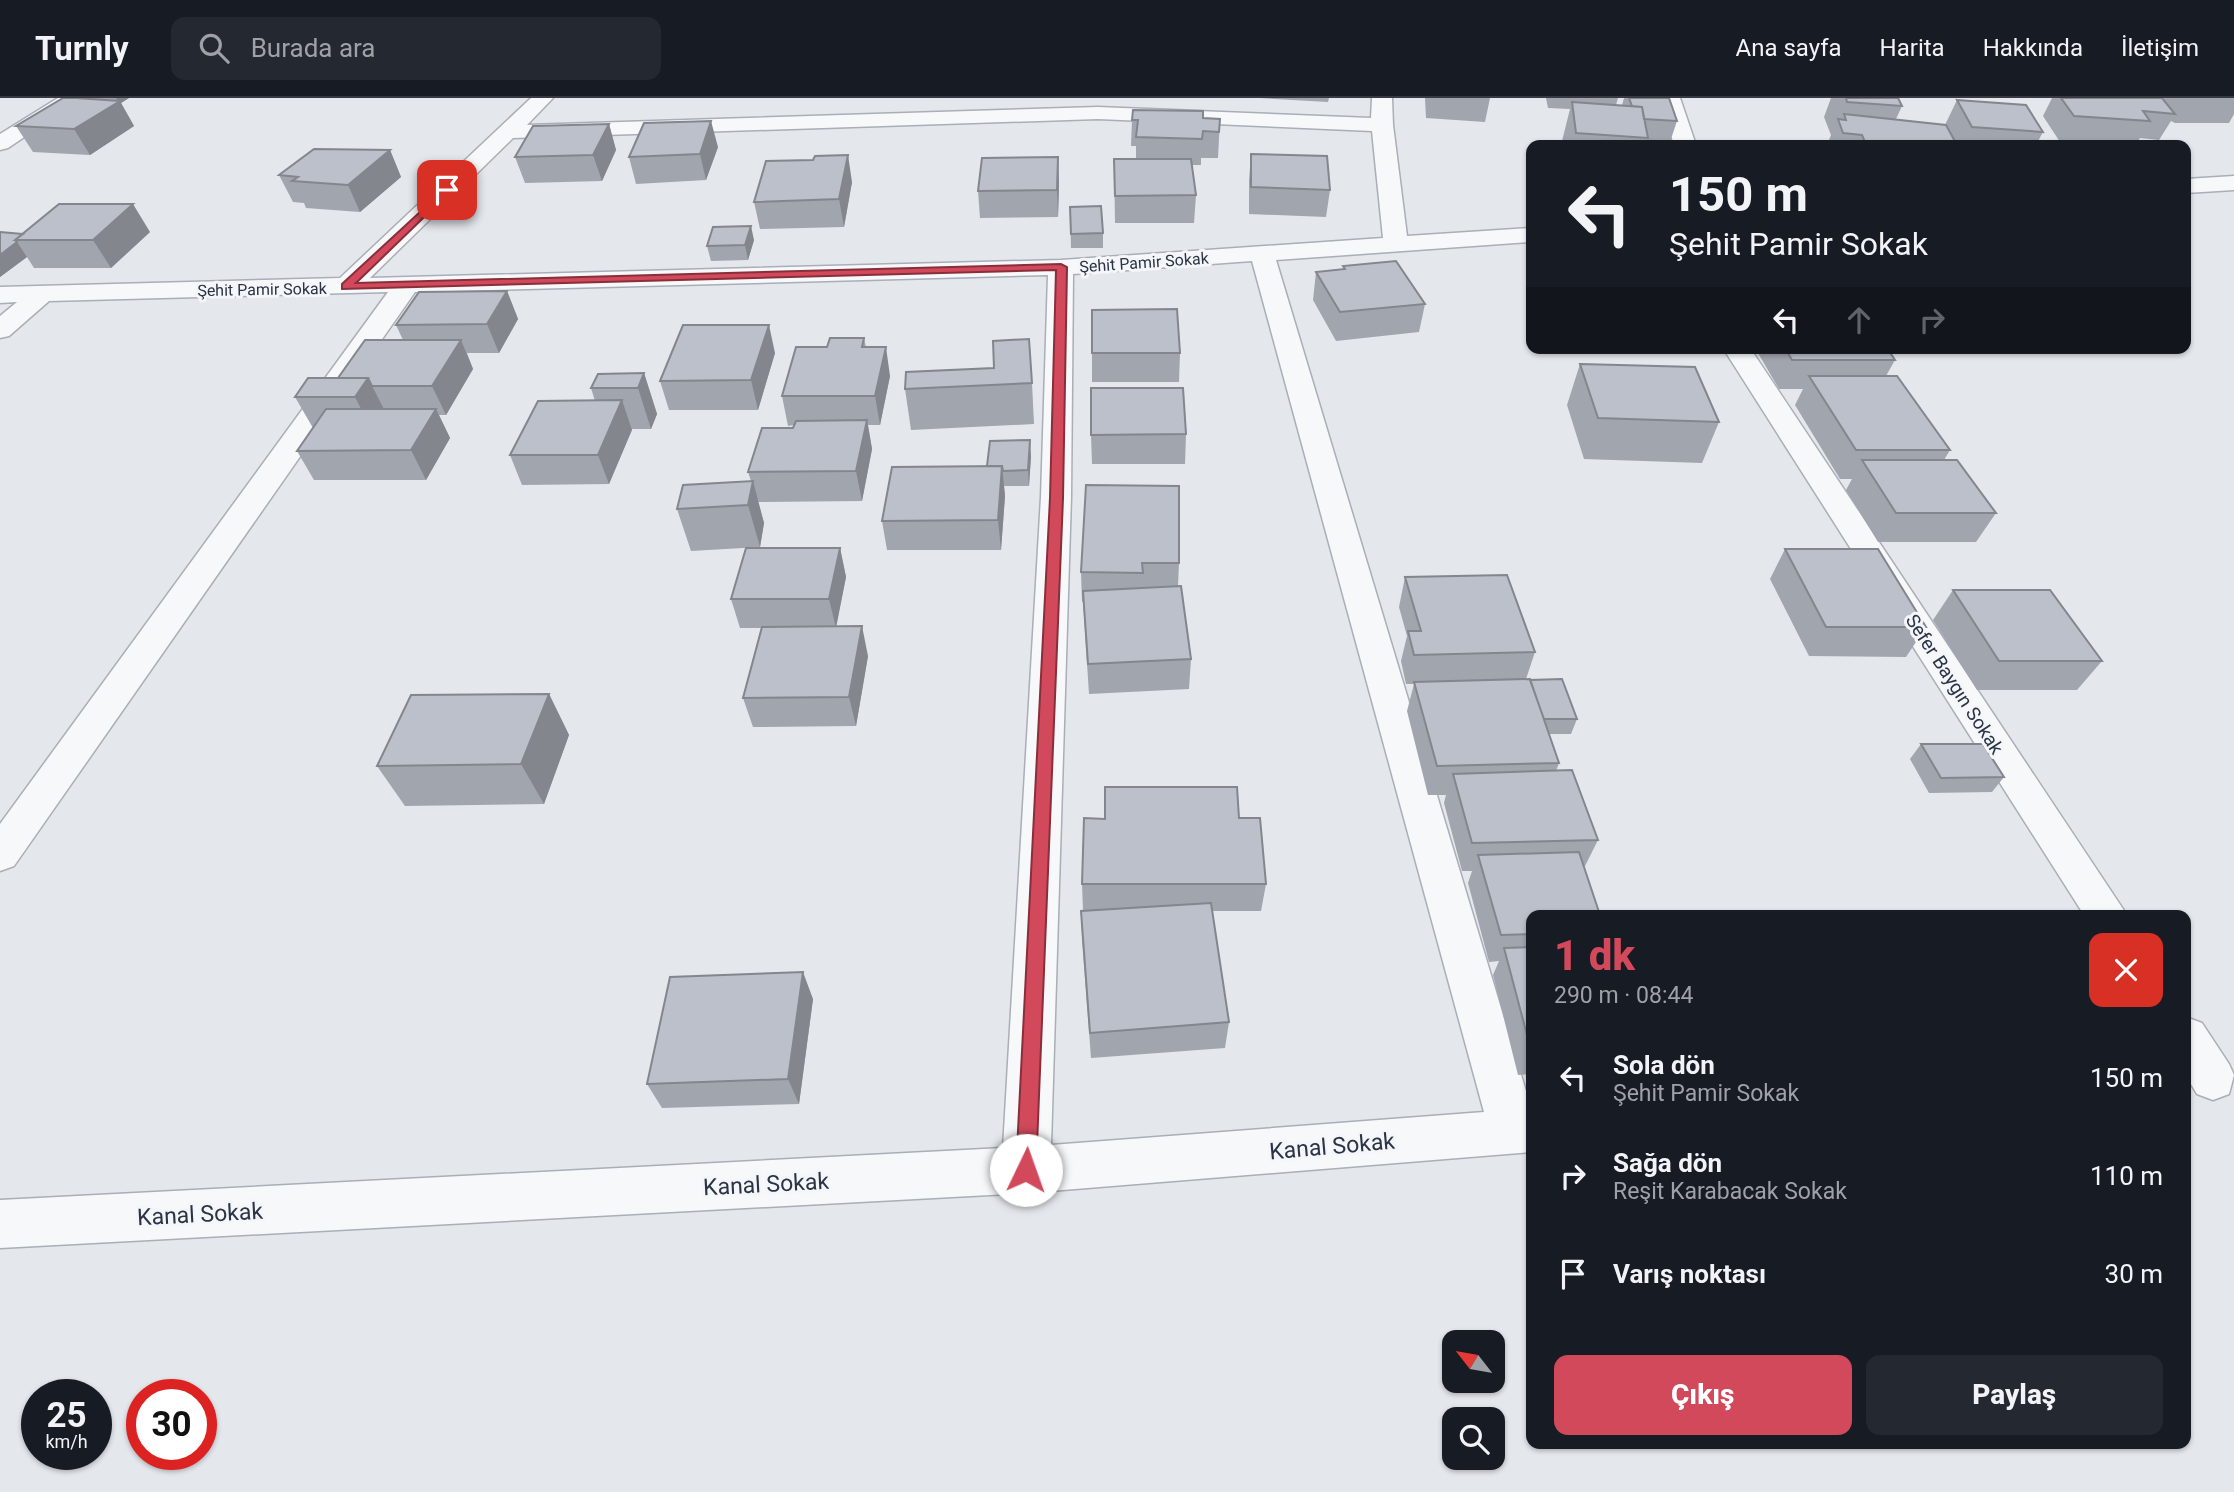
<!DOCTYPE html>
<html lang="tr">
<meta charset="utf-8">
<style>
body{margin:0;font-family:Roboto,sans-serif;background:#242831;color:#f1f3f6;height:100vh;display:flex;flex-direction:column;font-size:26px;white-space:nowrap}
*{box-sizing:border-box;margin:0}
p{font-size:23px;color:#9ea1a6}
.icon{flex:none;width:38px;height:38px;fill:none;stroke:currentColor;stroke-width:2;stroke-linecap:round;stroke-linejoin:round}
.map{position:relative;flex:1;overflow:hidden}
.side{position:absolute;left:1526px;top:812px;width:665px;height:539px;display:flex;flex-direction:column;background:#171b24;border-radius:14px;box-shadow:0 2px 5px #0004}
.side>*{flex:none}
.banner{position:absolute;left:1526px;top:42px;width:665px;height:214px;border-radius:14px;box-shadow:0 2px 5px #0004;background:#171b24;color:#f1f3f6;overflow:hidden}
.needle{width:46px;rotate:301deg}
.tools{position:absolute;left:1442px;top:1232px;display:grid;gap:14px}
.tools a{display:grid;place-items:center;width:63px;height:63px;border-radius:14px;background:#171b24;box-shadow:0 2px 5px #0004;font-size:35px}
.speed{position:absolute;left:21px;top:1281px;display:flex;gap:14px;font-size:35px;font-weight:700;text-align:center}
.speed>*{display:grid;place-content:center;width:91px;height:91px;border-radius:50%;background:#171b24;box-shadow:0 2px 5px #0004;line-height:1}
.speed small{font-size:18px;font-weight:400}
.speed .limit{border:10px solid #d22;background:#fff;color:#111}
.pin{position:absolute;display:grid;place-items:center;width:60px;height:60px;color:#fff;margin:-30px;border-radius:14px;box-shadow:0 4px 10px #0006}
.me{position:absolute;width:77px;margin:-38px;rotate:3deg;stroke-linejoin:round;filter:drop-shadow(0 0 5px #0008)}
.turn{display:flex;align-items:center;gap:24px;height:147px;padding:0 28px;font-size:32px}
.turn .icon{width:91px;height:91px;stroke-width:2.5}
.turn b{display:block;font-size:49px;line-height:60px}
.lanes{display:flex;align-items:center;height:66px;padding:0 28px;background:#0003;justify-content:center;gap:35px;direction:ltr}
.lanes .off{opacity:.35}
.round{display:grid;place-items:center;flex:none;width:74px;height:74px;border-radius:14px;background:#242831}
.overview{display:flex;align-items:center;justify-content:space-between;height:119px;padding:0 28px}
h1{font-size:42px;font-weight:800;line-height:52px;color:#d1495b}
.primary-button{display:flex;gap:14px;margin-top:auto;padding:14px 28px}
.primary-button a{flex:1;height:80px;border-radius:14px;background:#d1495b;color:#fff;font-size:28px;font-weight:800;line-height:80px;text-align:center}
.primary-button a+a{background:#242831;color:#f1f3f6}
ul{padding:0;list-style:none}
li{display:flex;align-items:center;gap:21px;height:98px;padding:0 28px}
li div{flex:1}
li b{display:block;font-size:26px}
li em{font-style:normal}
header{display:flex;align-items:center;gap:42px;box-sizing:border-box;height:98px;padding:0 35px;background:#171b24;border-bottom:2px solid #363941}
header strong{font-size:33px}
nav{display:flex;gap:38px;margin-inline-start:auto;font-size:24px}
.search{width:490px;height:63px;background:#242831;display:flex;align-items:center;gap:18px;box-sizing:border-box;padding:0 24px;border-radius:14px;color:#9ea1a6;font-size:26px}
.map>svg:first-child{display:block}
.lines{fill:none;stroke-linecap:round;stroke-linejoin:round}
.minor-casing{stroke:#a9aeb7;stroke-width:3}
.minor{fill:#f7f8fa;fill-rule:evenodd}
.wall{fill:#a1a5ae}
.shaded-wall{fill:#83868d}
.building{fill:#bbc0ca;stroke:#83868d;stroke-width:2}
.route{fill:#d1495b;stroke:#882f3b;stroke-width:2}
.labels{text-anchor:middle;stroke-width:6;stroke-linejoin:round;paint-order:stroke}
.far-street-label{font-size:16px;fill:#2b3445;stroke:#f4f6f9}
.street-label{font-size:19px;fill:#2b3445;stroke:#f4f6f9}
.near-street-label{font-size:23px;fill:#2b3445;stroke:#f4f6f9}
</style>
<header>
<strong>Turnly</strong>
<div class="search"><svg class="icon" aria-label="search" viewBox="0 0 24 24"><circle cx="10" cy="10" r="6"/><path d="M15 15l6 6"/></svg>Burada ara</div>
<nav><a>Ana sayfa</a><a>Harita</a><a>Hakkında</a><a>İletişim</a></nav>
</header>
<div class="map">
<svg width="2234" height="1394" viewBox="0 0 2234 1394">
<rect width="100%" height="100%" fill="#e4e7ec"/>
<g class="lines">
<g class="minor-casing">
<path id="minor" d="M58 0H82L8 50 0 52V36Z
M531 0H553L527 27 1098 9 1371 20 1372 0H1392L1393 27 1407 138 1531 130V144L1276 162 1531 1010V1054L1026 1095 0 1150V1102L1003 1050 1041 399 1048 177 415 194 14 768 0 773V726L388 194 49 203 9 238 0 240V218L17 204 0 205V189L340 180ZM1098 21 1372 33 1383 140 1061 162 370 180 513 40ZM1252 163 1484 1014 1051 1047 1071 399 1073 176Z
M1660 0H1680L1696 47H1674Z
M2234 78V92L2186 95V81Z
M1723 250H1750L2127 817H2084Z
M2186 919 2202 925 2229 966 2234 977 2229 996 2213 1002 2197 996 2186 978Z"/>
</g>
<use href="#minor" class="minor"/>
</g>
<path class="wall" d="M85 0H129L121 5 134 28 90 57 33 54 16 28Z
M1259 0H1329L1328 4Z
M1425 0H1490L1485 24 1426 20Z
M1546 0H1618L1616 7H1622L1624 0H1669L1677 23 1669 47H1561L1570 11 1548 10Z
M1831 0H1898L1902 8 1896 21 1945 27 1957 2 2043 34 2036 47H1827L1831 37 1824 19Z
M2052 0H2234V16L2229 25H2175L2171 23 2159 42 2140 40 2136 47H2107L2060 44 2043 18Z
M1203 20 1220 21 1218 60H1201V67H1192L1196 97 1194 125H1115L1114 61H1136V48H1131L1132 22Z
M609 26 616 52 602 83 525 85 515 59Z
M718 49 706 82 636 86 629 59Z
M390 52 401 79 360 114 306 110 304 105 293 104 279 77Z
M1251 56 1330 92 1326 119 1249 116V83Z
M1058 59 1059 86 1058 119 980 120 978 93Z
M852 84 844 129 760 131 754 104Z
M1070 109 1103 135V150H1071Z
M0 134 23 136 150 134 111 170H34L27 159 0 179Z
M754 142 748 162 711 163 707 148Z
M1343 168 1425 206 1419 234 1336 243 1313 202 1316 174 1343 172Z
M507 193 518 221 499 255H467L473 271 446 317H439L450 340 426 382H314L297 353 313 330 295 299 338 280 403 242 396 227Z
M864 240 866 249 890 278 880 327H868L872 351 862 403 758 404 764 425 760 449 691 453 677 411 751 383 748 374 793 330 794 327 788 328 782 298 827 249Z
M1755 250H1887L1895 262 1886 278 1950 352 1944 362 1996 415 1976 444H1878L1846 392 1852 381H1840L1795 307 1803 291H1779Z
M775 255 758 312H669L660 283Z
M1092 255H1180L1179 284H1092Z
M1580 266 1719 324 1702 365 1584 361 1567 307Z
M644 275 657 316 651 331H632L609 386 522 387 510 357 595 303 591 290Z
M1032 285 1034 326 911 332 905 291Z
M1186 336 1185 366H1092L1091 337Z
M1031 358 1029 388H1004L1005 398 1001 452H887L882 423 987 368Z
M1086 387 1179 465 1178 488 1191 561 1189 591 1089 596 1083 504H1082L1081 474Z
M840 450 846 479 836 528 868 558 856 628 753 629 743 600 761 530H740L731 501Z
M1785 451 1926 529 1906 559 1809 558 1770 481Z
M1405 479 1535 554 1526 581 1530 582 1577 621 1571 636H1549L1559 665 1556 673 1598 742 1584 770 1531 817V976L1518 977 1493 877 1499 863 1489 864 1468 785 1472 773H1462L1444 705 1446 697H1428L1407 613 1414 586H1406L1401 563 1407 538 1399 509Z
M1953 492 2102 563 2077 592H1977L1933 522Z
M549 596 569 637 544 706 405 708 377 668Z
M1921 646 2004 679 1992 694 1929 695 1910 661Z
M1239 720 1266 786 1261 813H1212L1229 924 1225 950 1091 960 1082 841 1081 813H1083L1082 786 1105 721Z
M813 901 799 1006 662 1010 647 986Z"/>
<path class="shaded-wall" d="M116 0H129L121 5 134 28 90 57 74 31 118 4Z
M711 23 718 49 706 82 700 56Z
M609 26 616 52 602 83 593 57Z
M390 52 401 79 360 114 348 87Z
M848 57 852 84 844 129 839 101Z
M1058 59 1059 86 1058 119 1057 92Z
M133 106 150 134 111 170 93 142Z
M751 128 754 142 748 162 745 147Z
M17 144 27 159 0 179V157Z
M507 193 518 221 499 255 487 226Z
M769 227 775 255 758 312 751 282Z
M461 242 473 271 446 317 432 288Z
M886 249 890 278 880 327 875 298Z
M644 275 657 316 651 331 638 290Z
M368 280 389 321 376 340 355 299Z
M622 302 632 332 609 386 598 357Z
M436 311 450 340 426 382 411 352Z
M867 322 872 351 862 403 856 373Z
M1030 342 1031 358 1029 388 1028 372Z
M1002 368 1005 398 1001 452 998 422Z
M753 383 764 425 760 449 748 407Z
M840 450 846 479 836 530 829 501Z
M862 528 868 558 856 628 849 599Z
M549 596 569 637 544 706 521 666Z
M803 874 813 901 799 1006 788 981Z"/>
<path class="building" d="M63 0H76L120 3 74 31 16 28Z
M1629 0H1669L1677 23 1644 21 1642 9 1632 8Z
M1846 0H1898L1902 8 1847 4Z
M2061 0H2162L2175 16 2143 13 2150 23 2074 18Z
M1957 2 2026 7 2043 34 1972 29Z
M1572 4 1642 9 1648 40 1576 35Z
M1133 12 1203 13V20L1220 21 1219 34 1203 33 1202 41 1136 39 1138 22H1132Z
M1844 16 1946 27 1957 47H1908L1865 44 1862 37 1843 35 1838 21 1846 22Z
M711 23 700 56 629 59 644 25Z
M609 26 593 57 515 59 533 28Z
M314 51 390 52 348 87 292 83 298 79 279 77Z
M1251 56 1327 58 1330 92 1251 89Z
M848 57 839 101 754 104 766 63 813 62 815 58Z
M1058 59 1057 92 978 93 982 60Z
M1114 61H1191L1196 97 1115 98Z
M59 106H133L93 142H15Z
M1101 108 1103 135 1071 136 1070 109Z
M751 128 745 147 707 148 713 129Z
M0 134 23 136 15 142 17 144 0 157Z
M1396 163 1425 206 1340 214 1316 174 1345 171 1343 168Z
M507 193 487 226 396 227 419 194Z
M1177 211 1180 255H1092V212Z
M683 227H769L751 282 660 283Z
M830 240H864L862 249H886L875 298H782L796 249H827Z
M1029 241 1032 285 905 291 906 274 994 270 993 243Z
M365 242H461L432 288H372L368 280H338Z
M1785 250H1887L1895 262H1792Z
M1580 266 1695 269 1719 324 1598 320Z
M644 275 638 290H591L598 276Z
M1809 278H1897L1950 352H1856Z
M308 280H368L355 299H295Z
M1091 290H1183L1186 336 1091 337Z
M622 302 598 357H510L538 303Z
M326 311H436L411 352 297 353Z
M867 322 856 373 748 374 762 330H793L796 323Z
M1030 342 1028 372 1003 373 1002 368H987L990 343Z
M1862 362H1957L1996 415H1896Z
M1002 368 998 422 882 423 892 369Z
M753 383 748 407 677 411 683 387Z
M1086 387 1179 388V465H1142L1143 475 1081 474Z
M746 450H840L829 501H731Z
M1785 451H1878L1926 529H1826Z
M1507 477 1535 554 1414 557 1408 533H1421L1405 479Z
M1181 488 1191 561 1088 566 1083 493Z
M1953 492H2050L2102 563H1999Z
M862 528 849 599 743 600 762 529Z
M1530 581 1559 665 1437 668 1414 584Z
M1562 581 1577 621H1544L1530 582Z
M549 596 521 666 377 668 411 597Z
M1921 646H1983L2004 679 1941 680Z
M1572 672 1598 742 1472 745 1453 676Z
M1105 689H1237L1239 720H1260L1266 786H1082L1084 720 1105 721Z
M1579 754 1600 817H1531V836L1501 837 1478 757Z
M1211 805 1229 924 1090 935 1081 813Z
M1531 849V952L1504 850Z
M803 874 788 981 647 986 670 879Z"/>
<path class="route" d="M447 89 450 94 356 185 1061 166 1067 169 1063 400 1036 1072 1033 1079 1026 1082 1019 1079 1016 1072 1050 400 1056 172 342 191V186Z"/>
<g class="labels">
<g class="far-street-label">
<text transform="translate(1144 164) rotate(-4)" y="6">Şehit Pamir Sokak</text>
<text transform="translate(262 191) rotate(-1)" y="6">Şehit Pamir Sokak</text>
</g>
<g class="street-label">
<text transform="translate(1955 586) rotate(57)" y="7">Sefer Baygın Sokak</text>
</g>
<g class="near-street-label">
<text transform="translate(1332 1048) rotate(-5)" y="8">Kanal Sokak</text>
<text transform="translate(766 1086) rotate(-3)" y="8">Kanal Sokak</text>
<text transform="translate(200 1116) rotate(-3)" y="8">Kanal Sokak</text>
</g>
</g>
</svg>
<div class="tools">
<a><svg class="needle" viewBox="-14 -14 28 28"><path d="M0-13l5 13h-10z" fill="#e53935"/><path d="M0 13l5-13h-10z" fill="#9ea1a6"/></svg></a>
<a><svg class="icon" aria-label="search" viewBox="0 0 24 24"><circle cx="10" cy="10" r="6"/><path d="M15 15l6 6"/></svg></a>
</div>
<div class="speed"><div>25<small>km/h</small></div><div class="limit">30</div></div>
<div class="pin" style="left:447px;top:92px;background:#d93025"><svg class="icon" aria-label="arrive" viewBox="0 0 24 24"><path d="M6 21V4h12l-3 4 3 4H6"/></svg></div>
<svg class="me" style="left:1026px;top:1072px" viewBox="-20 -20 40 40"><circle r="19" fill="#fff"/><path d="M0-13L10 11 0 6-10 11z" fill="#d1495b"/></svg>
<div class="banner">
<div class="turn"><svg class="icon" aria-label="left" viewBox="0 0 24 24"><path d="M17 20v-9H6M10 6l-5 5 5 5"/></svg><div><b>150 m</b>Şehit Pamir Sokak</div></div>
<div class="lanes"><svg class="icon" aria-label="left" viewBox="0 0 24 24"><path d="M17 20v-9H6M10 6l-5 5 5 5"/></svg><svg class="icon off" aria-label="ahead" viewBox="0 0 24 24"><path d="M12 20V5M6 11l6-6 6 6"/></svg><svg class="icon off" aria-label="right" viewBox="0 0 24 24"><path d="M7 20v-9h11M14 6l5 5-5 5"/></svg></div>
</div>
<section class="side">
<div class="overview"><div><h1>1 dk</h1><p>290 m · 08:44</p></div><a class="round" style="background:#d93025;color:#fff"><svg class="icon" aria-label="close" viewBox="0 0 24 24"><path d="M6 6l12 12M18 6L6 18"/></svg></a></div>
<ul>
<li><svg class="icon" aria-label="left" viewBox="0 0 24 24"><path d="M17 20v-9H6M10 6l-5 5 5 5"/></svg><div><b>Sola dön</b><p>Şehit Pamir Sokak</p></div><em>150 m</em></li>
<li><svg class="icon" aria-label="right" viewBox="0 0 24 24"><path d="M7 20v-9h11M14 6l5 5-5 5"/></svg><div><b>Sağa dön</b><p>Reşit Karabacak Sokak</p></div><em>110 m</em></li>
<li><svg class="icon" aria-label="arrive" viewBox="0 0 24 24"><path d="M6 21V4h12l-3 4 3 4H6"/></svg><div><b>Varış noktası</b></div><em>30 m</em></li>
</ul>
<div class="primary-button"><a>Çıkış</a><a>Paylaş</a></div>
</section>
</div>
